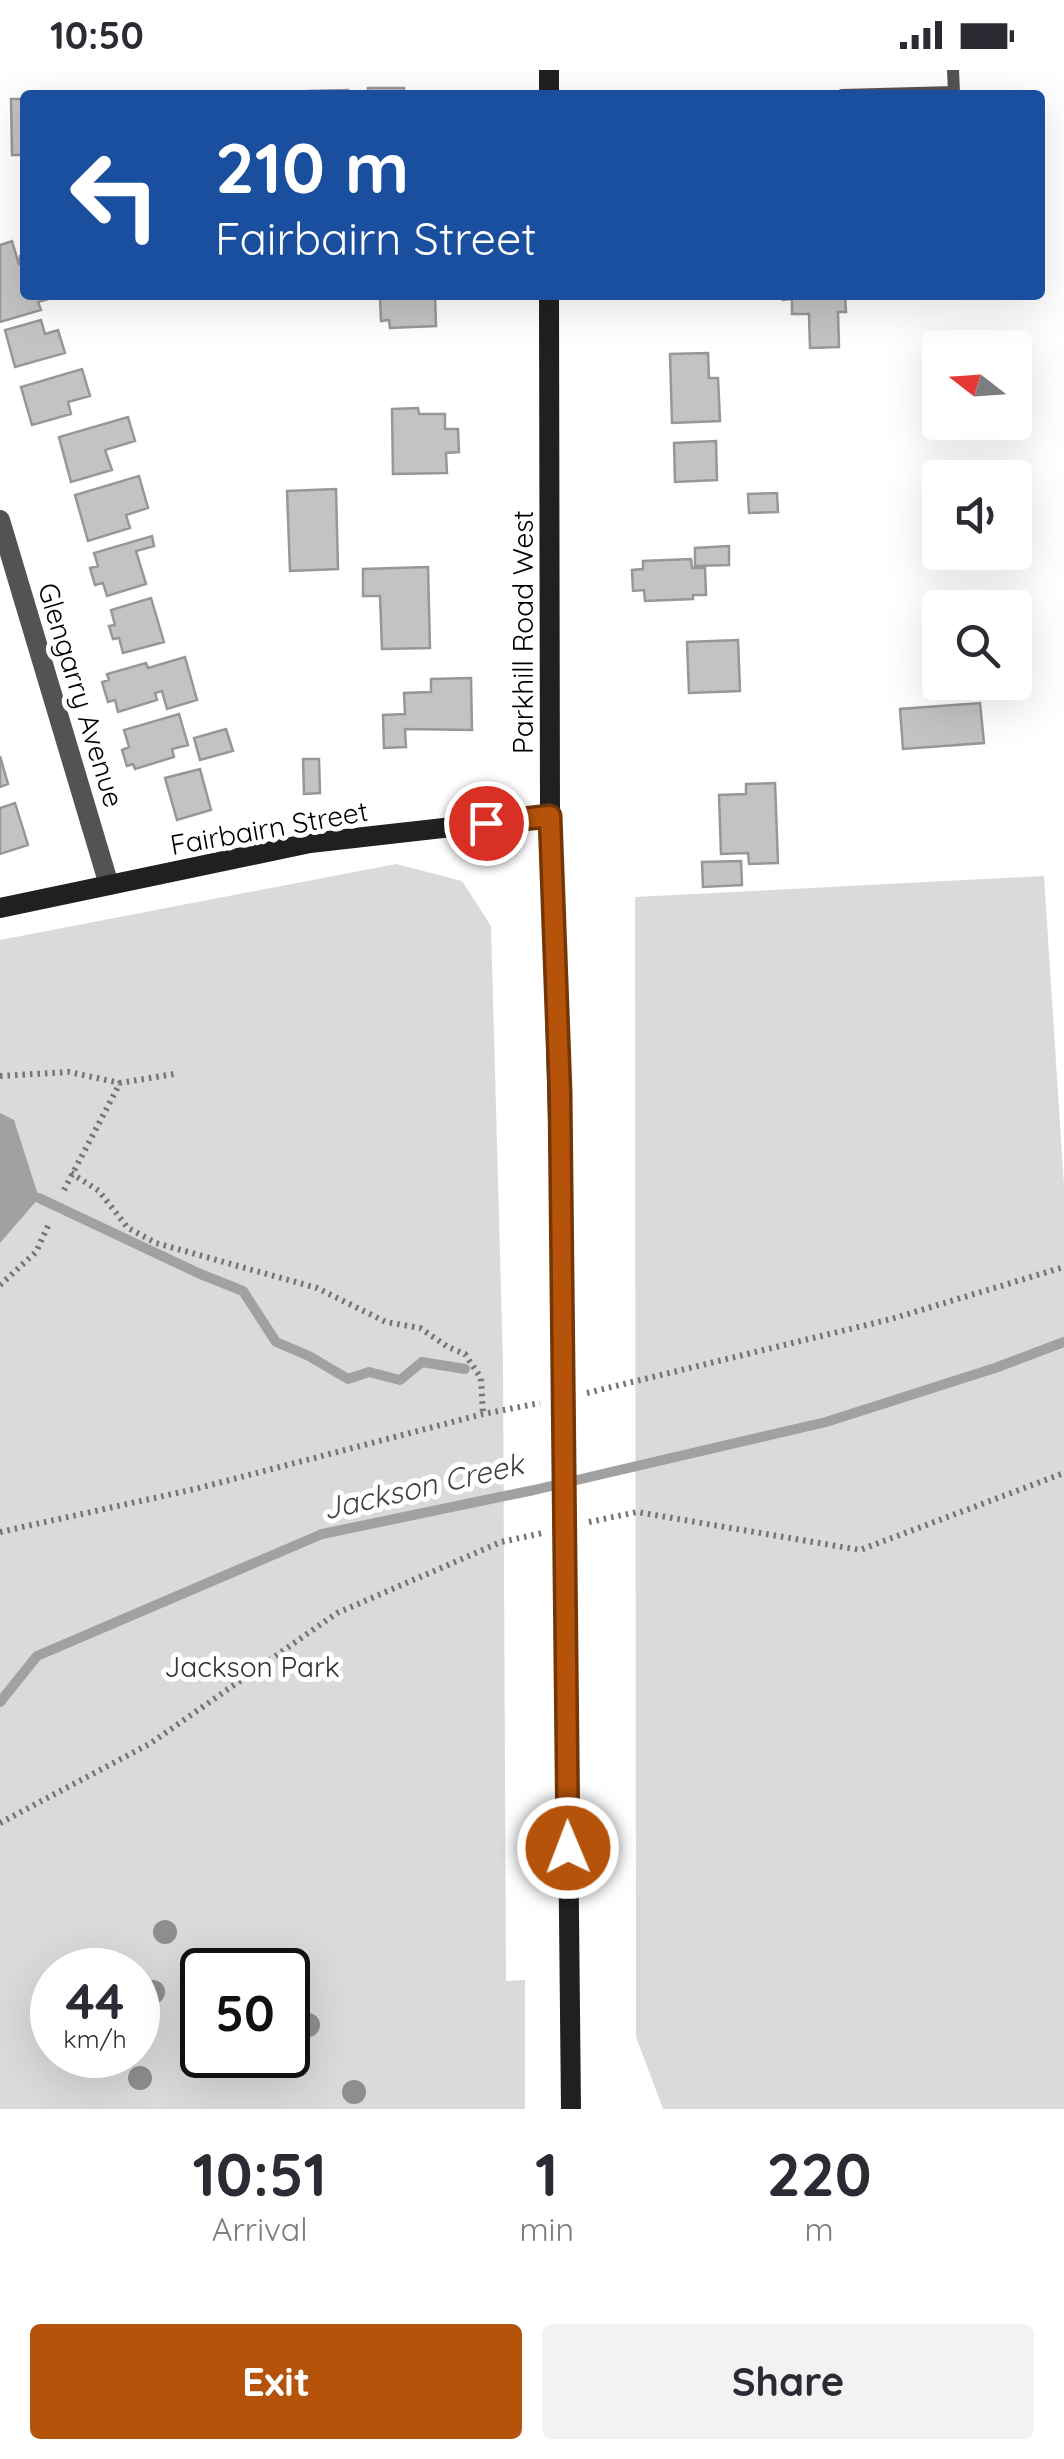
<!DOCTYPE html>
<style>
body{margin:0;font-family:Quicksand,sans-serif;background:#f2f2f3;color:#2b2b33;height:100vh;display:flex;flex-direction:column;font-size:38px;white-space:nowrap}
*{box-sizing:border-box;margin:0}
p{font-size:32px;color:#7c7c81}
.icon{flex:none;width:55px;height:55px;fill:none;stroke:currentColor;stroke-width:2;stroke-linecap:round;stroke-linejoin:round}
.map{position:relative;height:2039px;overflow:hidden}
.drawer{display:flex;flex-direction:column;background:#fff;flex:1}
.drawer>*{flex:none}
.top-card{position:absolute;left:20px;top:20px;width:1025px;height:210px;border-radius:10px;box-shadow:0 10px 40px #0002;background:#1a4fa0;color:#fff;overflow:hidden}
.needle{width:65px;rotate:287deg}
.fabs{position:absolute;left:922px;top:260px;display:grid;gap:20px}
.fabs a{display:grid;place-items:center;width:110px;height:110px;border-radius:10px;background:#fff;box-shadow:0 10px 40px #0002;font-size:50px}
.speed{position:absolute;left:30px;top:1878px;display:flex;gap:20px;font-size:50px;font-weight:700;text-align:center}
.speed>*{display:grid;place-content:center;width:130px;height:130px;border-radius:50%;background:#fff;box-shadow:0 10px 40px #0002;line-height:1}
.speed small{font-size:25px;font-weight:400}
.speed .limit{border:5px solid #111;border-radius:15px;background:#fff;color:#111}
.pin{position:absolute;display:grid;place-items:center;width:85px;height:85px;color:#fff;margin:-42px;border:5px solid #fff;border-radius:50%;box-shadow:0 2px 10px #0007}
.me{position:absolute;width:110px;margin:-55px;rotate:359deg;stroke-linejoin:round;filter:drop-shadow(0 0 8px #0008)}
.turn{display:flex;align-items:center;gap:35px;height:210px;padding:0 30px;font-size:45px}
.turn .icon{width:130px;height:130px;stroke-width:2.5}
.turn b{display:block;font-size:70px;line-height:85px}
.eta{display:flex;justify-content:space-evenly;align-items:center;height:170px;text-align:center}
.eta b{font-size:60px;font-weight:800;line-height:70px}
.primary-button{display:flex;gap:20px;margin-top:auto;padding:20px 30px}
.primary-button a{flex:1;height:115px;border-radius:10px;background:#b45309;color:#fff;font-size:40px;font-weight:800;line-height:115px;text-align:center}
.primary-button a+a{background:#f2f2f3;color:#2b2b33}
.status{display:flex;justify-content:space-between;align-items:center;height:70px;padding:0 50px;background:#fff;direction:ltr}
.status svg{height:28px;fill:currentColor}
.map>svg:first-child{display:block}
.green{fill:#dadada;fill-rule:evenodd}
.water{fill:#a1a1a1}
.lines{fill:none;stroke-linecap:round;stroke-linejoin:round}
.stream{stroke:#a1a1a1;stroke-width:10}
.building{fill:#c3c3c3;stroke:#979797;stroke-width:2.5}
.path{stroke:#757575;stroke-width:6;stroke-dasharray:2.5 5;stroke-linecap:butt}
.service{stroke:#535353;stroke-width:12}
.minor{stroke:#535353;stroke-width:20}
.secondary{stroke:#202020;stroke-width:20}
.secondary-bridge{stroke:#202020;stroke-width:20}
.tree{fill:#8e8e8e}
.route-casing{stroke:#753606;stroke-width:25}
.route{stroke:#b45309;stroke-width:18}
.labels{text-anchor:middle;stroke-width:10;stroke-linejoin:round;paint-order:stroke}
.street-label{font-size:28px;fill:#000;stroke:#fff}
.park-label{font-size:28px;fill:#313131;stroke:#fff}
.water-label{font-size:30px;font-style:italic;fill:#424242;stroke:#fff}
</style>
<div class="status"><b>10:50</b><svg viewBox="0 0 49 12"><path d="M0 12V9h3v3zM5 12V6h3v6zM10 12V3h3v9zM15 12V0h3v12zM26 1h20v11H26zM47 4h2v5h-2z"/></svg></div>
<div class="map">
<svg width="1064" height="2039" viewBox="0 0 1064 2039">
<rect width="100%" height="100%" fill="#fff"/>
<path class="green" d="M396 794 462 811 491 856 503 1293 506 1911 525 1910V2039H0V870ZM52 1900H138V1985H52ZM202 1900H288V1985H202Z
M1044 806 1064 1116V2039H663L636 1967 635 827Z"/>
<path class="water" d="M0 1043 14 1050 39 1128 0 1173Z"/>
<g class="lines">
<path class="stream" d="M39 1128 198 1203 243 1221 276 1272 309 1286 348 1309 369 1302 400 1310 422 1292 465 1299
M0 1632 37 1586 322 1464 534 1420 826 1352 995 1298 1064 1272"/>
</g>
<path class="building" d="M368 18H404V25H368Z
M348 20V25H308V21Z
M11 29H25V85H12Z
M12 171 19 195 20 186 25 185V225H62L38 232 41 240 0 252V175Z
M389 225H435L436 256 390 258 389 250 381 251 380 228Z
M782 225H845L846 242H838L839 277 810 278 809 244H792V229L783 230Z
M41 250 45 264 58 260 65 283 15 297 5 260Z
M708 283 709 308H718L720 351 672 353 670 284Z
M82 299 90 326 68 332 71 344 32 355 21 317Z
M418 338 419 344H445V359H458L459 382 446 383 447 403 393 404 392 339Z
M128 347 135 371 105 380 112 400 71 412 59 367Z
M716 371 717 410 675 412 674 373Z
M139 406 148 438 126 445 130 458 88 471 75 425Z
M336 419 338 499 290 501 287 421Z
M777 423 778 442 749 443 748 424Z
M152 466 154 476 136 481 146 514 107 526 103 513 95 515 90 498 98 496 94 483Z
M729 476V495L695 496V478Z
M691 489 692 498H705L706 525H693V529L645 531 644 520 633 521 632 500 643 499V491Z
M428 497 430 578 382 579 380 526H363V499Z
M151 528 164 572 123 583 119 568 113 569 109 556 115 555 111 540Z
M738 570 740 621 689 623 687 572Z
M185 587 197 630 167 639 162 621 155 623 157 630 118 642 115 630 108 632 102 612 109 610 107 604 146 593 148 598Z
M471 608 472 660 405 659 406 677 384 678 383 645 405 644 404 623 431 622V609Z
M980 633 984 673 903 679 900 639Z
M179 644 188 675 172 679 174 687 135 699 133 694 127 696 122 680 129 677 124 660Z
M226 659 233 681 200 690 194 668Z
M0 686 8 714 0 717Z
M303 689H319L320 723 304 724Z
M200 699 211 740 177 750 165 708Z
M775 713 778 793 749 794 748 783 721 784 719 725 746 724V714Z
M15 733 28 775 0 784V738Z
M741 791 742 815 703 817 702 792Z"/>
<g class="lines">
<path class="path" d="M0 1006 69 1002 120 1013
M71 1103 99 1121 128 1158 156 1173 317 1218 386 1252 420 1258 448 1277 465 1284 481 1308 483 1344
M64 1120 120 1013 174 1004
M0 1215 36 1182 48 1156
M587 1323 891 1249 1064 1197
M589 1452 637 1442 860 1480 1064 1403
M0 1462 195 1419 483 1344 540 1333
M0 1753 151 1673 337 1543 501 1472 543 1463"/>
<path class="service" d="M842 25 954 22 953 0"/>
<path class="minor" d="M0 450 109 815"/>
<path class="secondary" d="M549 25V0
M549 225 550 746 562 1203
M0 838 310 773 550 746
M566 1554 571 2039"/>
<path class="secondary-bridge" d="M562 1203 566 1554"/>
</g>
<g class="tree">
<circle cx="165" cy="1862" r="12"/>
<circle cx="153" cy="1922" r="12"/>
<circle cx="308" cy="1955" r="12"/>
<circle cx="140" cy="2008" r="12"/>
<circle cx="354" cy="2022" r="12"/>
</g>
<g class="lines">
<g class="route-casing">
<path id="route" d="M486 753 550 746 560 1023 568 1778"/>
</g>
<use href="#route" class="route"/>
</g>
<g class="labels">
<g class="street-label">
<text transform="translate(523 562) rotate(-90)" y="10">Parkhill Road West</text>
<text transform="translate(81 625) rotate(73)" y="10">Glengarry Avenue</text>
<text transform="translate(269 758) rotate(-10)" y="10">Fairbairn Street</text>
</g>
<g class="park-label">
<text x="252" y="1607">Jackson Park</text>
</g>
<g class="water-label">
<text transform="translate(423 1417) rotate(-13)" y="10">Jackson Creek</text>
</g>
</g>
</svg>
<div class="fabs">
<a><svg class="needle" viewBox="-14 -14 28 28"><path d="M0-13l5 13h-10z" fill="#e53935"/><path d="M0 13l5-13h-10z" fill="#7c7c81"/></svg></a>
<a><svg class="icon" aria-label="sound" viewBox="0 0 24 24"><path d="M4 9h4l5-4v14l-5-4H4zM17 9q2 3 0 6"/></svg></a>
<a><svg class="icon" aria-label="search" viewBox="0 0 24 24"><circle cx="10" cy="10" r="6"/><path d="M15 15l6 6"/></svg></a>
</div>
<div class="speed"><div>44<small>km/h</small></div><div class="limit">50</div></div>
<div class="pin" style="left:486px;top:753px;background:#d93025"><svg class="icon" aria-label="arrive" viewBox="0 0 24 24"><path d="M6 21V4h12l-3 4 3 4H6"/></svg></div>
<svg class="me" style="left:568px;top:1778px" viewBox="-20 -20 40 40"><circle r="17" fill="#b45309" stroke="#fff" stroke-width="3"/><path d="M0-11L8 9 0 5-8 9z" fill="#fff"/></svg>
<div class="top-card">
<div class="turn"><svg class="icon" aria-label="left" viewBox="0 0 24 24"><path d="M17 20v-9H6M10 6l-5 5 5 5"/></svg><div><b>210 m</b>Fairbairn Street</div></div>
</div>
</div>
<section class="drawer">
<div class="eta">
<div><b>10:51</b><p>Arrival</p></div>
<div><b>1</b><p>min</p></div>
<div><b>220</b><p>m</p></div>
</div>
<div class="primary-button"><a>Exit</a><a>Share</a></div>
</section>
